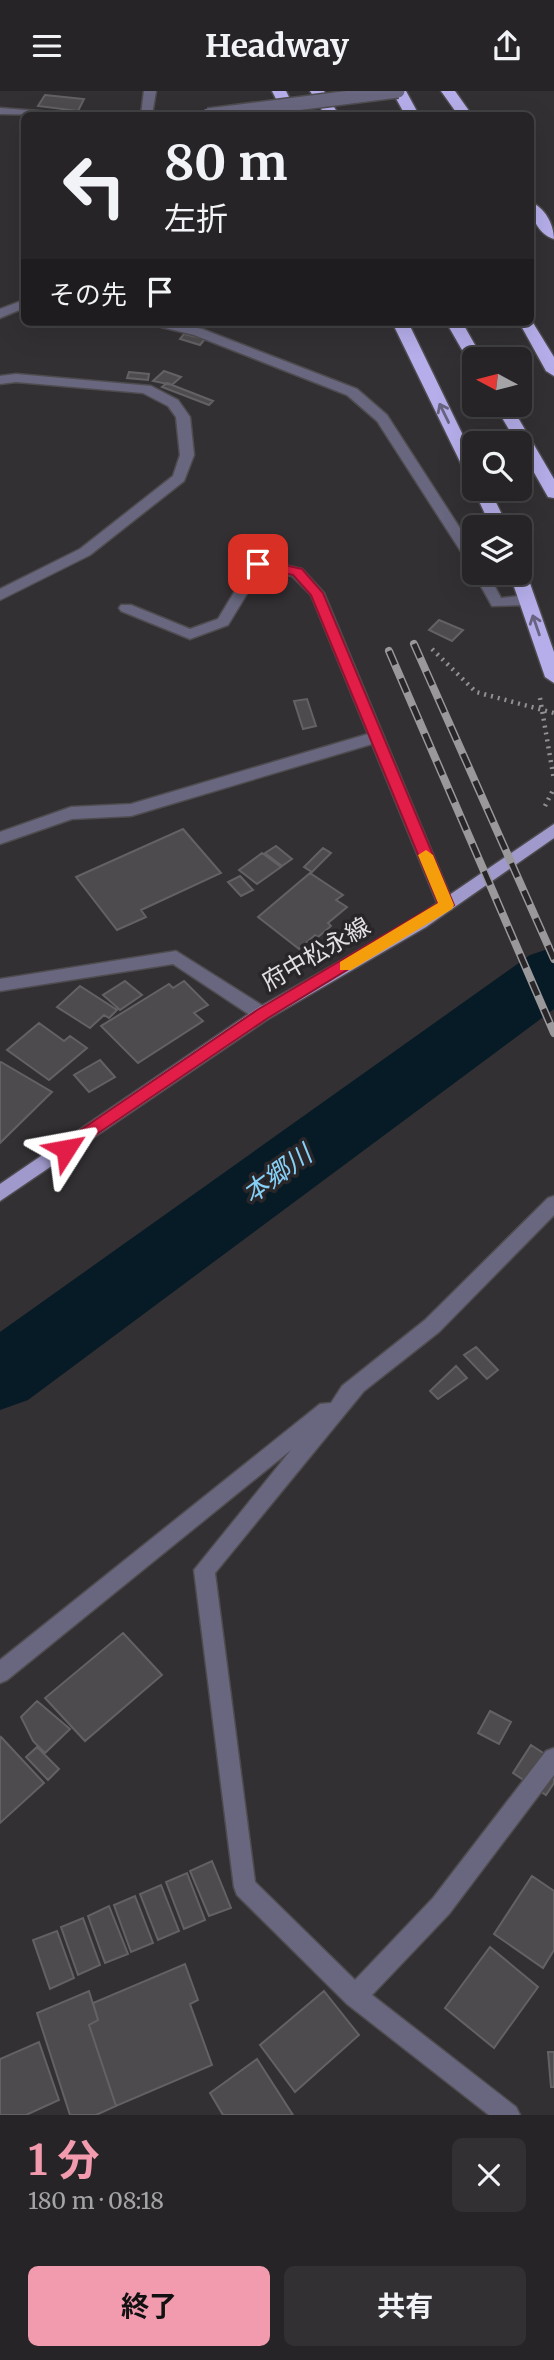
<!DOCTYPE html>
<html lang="ja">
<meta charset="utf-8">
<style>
body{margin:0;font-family:Merriweather,"Noto Sans JP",serif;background:#323032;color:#f1f3f6;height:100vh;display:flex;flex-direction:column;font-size:26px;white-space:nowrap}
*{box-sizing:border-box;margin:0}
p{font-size:23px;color:#a4a4a7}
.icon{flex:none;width:38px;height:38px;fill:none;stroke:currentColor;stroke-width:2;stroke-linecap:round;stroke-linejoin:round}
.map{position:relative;height:2024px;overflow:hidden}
.side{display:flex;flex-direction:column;background:#262426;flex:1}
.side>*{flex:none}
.hud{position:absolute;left:21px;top:21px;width:513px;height:214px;border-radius:10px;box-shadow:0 7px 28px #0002,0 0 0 2px #424143;background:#262426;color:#f1f3f6;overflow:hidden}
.needle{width:46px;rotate:277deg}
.fabs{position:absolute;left:462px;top:256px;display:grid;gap:14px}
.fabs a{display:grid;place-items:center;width:70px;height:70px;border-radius:10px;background:#262426;box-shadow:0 7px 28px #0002,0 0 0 2px #424143;font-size:35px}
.pin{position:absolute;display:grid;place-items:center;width:60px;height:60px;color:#fff;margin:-30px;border-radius:14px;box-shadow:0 4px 10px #0006}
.me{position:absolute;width:77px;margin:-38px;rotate:56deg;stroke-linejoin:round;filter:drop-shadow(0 0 5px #0008)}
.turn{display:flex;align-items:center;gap:24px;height:147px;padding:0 28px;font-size:32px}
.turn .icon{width:91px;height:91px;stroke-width:2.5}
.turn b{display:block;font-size:49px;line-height:60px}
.then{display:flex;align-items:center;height:66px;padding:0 28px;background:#0003;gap:14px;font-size:26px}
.round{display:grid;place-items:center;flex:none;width:74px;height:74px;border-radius:10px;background:#323032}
.head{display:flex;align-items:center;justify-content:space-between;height:119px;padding:0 28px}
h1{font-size:42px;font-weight:700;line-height:52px;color:#f29aae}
.primary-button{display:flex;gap:14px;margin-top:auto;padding:14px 28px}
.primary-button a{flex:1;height:80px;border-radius:10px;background:#f29aae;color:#111;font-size:28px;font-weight:700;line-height:80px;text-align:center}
.primary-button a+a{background:#323032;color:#f1f3f6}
header{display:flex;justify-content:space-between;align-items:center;height:91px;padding:0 28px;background:#262426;font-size:32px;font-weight:700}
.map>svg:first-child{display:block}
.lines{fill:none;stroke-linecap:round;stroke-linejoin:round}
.river{fill:#061b25;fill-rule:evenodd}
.building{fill:#4e4b4e;stroke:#646165;stroke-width:2}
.minor-casing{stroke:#4f4c4f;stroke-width:3}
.major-casing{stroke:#4f4c4f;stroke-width:3}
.highway-casing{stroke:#4f4c4f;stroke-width:3}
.path{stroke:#929092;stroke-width:4.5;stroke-dasharray:2 5;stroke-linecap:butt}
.minor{fill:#69677f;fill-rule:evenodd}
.major{fill:#a09acc;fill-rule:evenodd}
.highway{fill:#b5aeea;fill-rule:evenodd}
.rail-casing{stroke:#9a989a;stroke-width:8}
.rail{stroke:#29262a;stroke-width:5;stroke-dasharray:15;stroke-linecap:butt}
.minor-bridge-casing{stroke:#4f4c4f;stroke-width:16;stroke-linecap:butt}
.minor-bridge{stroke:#69677f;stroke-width:13}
.oneway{stroke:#686380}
.route{fill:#e11d48;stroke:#92132f;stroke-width:2}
.slow{fill:#f59e0b}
.labels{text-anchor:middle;stroke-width:7;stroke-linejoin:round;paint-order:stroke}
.street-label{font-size:24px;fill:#e2e0e2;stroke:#29262a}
.water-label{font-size:26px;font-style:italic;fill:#86d0f7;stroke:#29262a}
</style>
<header><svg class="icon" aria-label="menu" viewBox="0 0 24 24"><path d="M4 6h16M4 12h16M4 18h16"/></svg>Headway<svg class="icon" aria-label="share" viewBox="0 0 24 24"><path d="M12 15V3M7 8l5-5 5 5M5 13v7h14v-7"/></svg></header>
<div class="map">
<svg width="554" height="2024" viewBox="0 0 554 2024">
<rect width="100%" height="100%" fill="#333033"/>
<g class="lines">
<path class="river" d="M554 856V918L28 1309 0 1319V1241L530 864Z"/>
</g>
<path class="building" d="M45 4 84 8 78 20 38 15Z
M184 243 205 248 200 254 180 248Z
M164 280 181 286 172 294 153 290Z
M129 281 149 283 148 289 127 287Z
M167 292 172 294 213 310 209 314 162 296Z
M439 529 463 539 452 550 429 539Z
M307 608 316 635 303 638 294 610Z
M183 738 221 782 141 819 146 826 117 839 76 786Z
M276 755 292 768 282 775 265 762Z
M323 757 331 762 312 781 304 776Z
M262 762 281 776 257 793 239 779Z
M310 782 343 804 336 809 347 816 328 832 331 835 318 846 315 844 299 858 258 826Z
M240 785 253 799 241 805 228 791Z
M125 890 142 904 120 919 103 904Z
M184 890 208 914 194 922 203 930 138 972 101 935 169 893 173 897Z
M80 895 117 919 109 927 104 924 90 937 57 916Z
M39 932 64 950 70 945 87 957 49 989 7 959Z
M100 969 115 986 89 1001 74 984Z
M1 971 52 1001 0 1052V972Z
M476 1256 498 1279 487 1288 464 1264Z
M456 1275 467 1287 438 1308 430 1300Z
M123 1542 162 1584 85 1650 45 1607Z
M37 1610 70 1638 45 1662 33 1650 21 1626Z
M490 1620 511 1631 499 1653 478 1642Z
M1 1646 44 1692 0 1732V1648Z
M531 1654 554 1669V1692L546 1704 513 1682Z
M37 1656 59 1678 48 1689 26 1666Z
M212 1770 231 1817 209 1825 190 1780Z
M187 1782 205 1829 184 1838 166 1791Z
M532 1785 554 1800V1859L543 1877 494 1843Z
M161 1794 179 1840 158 1849 140 1803Z
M135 1805 153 1852 131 1861 114 1814Z
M109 1815 128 1863 105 1872 88 1825Z
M83 1827 100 1874 78 1884 61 1836Z
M57 1840 74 1887 50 1898 33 1849Z
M490 1856 538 1896 494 1957 445 1917Z
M185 1873 198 1909 190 1913 212 1974 116 2015 89 1934 98 1929 93 1912Z
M89 1900 98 1929 89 1934 116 2015 96 2024H70L37 1922Z
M324 1900 359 1944 295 2001 260 1954Z
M39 1951 59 2009 26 2024H0V1968Z
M548 1961H554V1996H551Z
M257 1968 293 2024H223L210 2002Z"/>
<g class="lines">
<g class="minor-casing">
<path id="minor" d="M144 0H156L152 24H141Z
M0 17 52 21 58 24 0 23Z
M24 209V217L0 227V218Z
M141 231H166L202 238 357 298 387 324 474 459V475L469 473 377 330 347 304 194 244Z
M16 283 151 295 178 309 190 326 194 364 184 390 90 464 0 509V498L80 458 173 385 180 364 176 326 168 315 143 302 16 291 0 293V285Z
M258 468 302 478 324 502 454 814 452 818 446 820 438 814 372 653 131 725 72 728 0 753V741L71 716 131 713 368 643 311 504 292 485 262 478 228 534 190 548 121 520 119 517 121 514H131L190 538 218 528 253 470Z
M474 479V481H487L501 507 527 504 534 509 527 514 492 515 473 481Z
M176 860 268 918 270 923 268 928H256L173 873 0 900V888Z
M554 1105V1124L439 1241 364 1300 215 1482 255 1791 355 1889 433 1807 546 1660 554 1657V1684L449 1823 372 1904 516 2016 520 2024H489L347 1913 237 1804 234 1796 194 1479 291 1359 7 1589 0 1592V1569L320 1313 331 1312 342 1295 425 1229 548 1107Z"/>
</g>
<g class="major-casing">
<path id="major" d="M554 733V747L426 836 268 928 0 1110V1093L256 918 414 828Z"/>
</g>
<g class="highway-casing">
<path id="highway" d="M272 0H286L298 24H284Z
M310 0H324L339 24H325Z
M392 0H406L419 24H405Z
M441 0H455L472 24H458Z
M530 111C545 116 554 134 554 148 539 144 530 125 530 111Z
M530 227 554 266V285L546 280 519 231H530Z
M392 231H408L474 367V388L466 383Z
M446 231H462L483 268 469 271Z
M494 313H510L554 388V407L548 406 520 357V352H517Z
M474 395V397H489L508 436H491L473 397Z
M520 476 526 481 554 561V592L545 586 509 481H520Z"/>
</g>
<path class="path" d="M432 558 476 601 554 622
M540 607 554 689
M545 715 554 697"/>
<use href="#minor" class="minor"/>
<use href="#major" class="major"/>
<use href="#highway" class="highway"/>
<g class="rail-casing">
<path id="rail" d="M414 553 554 868
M389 560 554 942"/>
</g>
<use href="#rail" class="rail"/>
<g class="minor-bridge-casing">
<path id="minor-bridge" d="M208 24 398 0"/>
</g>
<use href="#minor-bridge" class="minor-bridge"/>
</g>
<defs><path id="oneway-shaft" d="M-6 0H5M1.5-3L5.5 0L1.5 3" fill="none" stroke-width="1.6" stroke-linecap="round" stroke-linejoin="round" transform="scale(1.75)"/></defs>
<g class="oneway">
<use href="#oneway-shaft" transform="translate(444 322) rotate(-116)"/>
<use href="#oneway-shaft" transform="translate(536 534) rotate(-109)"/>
</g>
<path class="route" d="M258 468 302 478 323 502 454 814 268 927 66 1064 60 1063V1053L257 919 438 812 311 504 293 484 253 476 251 473Z"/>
<path class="slow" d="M426 759 433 764 454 814 452 818 351 879H340V871L438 812 418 764Z"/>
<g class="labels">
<g class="street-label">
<text transform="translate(316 863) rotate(-30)" y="8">府中松永線</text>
</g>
<g class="water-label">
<text transform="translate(277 1083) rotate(-36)" y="9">本郷川</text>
</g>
</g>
</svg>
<div class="fabs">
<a><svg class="needle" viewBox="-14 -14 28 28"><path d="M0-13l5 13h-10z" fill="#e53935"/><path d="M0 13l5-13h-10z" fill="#a4a4a7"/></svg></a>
<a><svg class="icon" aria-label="search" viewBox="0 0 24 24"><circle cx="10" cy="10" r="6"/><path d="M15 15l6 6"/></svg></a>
<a><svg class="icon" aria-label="layers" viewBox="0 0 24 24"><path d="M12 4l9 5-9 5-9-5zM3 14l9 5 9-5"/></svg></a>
</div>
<div class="pin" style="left:258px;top:473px;background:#d93025"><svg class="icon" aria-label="arrive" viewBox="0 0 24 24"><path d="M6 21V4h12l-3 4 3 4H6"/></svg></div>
<svg class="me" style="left:66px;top:1058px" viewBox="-20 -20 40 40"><path d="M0-17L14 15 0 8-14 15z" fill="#e11d48" stroke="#fff" stroke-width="4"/></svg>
<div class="hud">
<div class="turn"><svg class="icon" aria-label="left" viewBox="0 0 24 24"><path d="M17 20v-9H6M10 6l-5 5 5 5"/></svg><div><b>80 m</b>左折</div></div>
<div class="then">その先<svg class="icon" aria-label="arrive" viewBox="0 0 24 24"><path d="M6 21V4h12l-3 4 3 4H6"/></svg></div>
</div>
</div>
<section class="side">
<div class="head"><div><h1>1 分</h1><p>180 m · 08:18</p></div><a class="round"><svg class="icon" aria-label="close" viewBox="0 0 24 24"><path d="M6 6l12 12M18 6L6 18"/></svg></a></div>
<div class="primary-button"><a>終了</a><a>共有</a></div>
</section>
